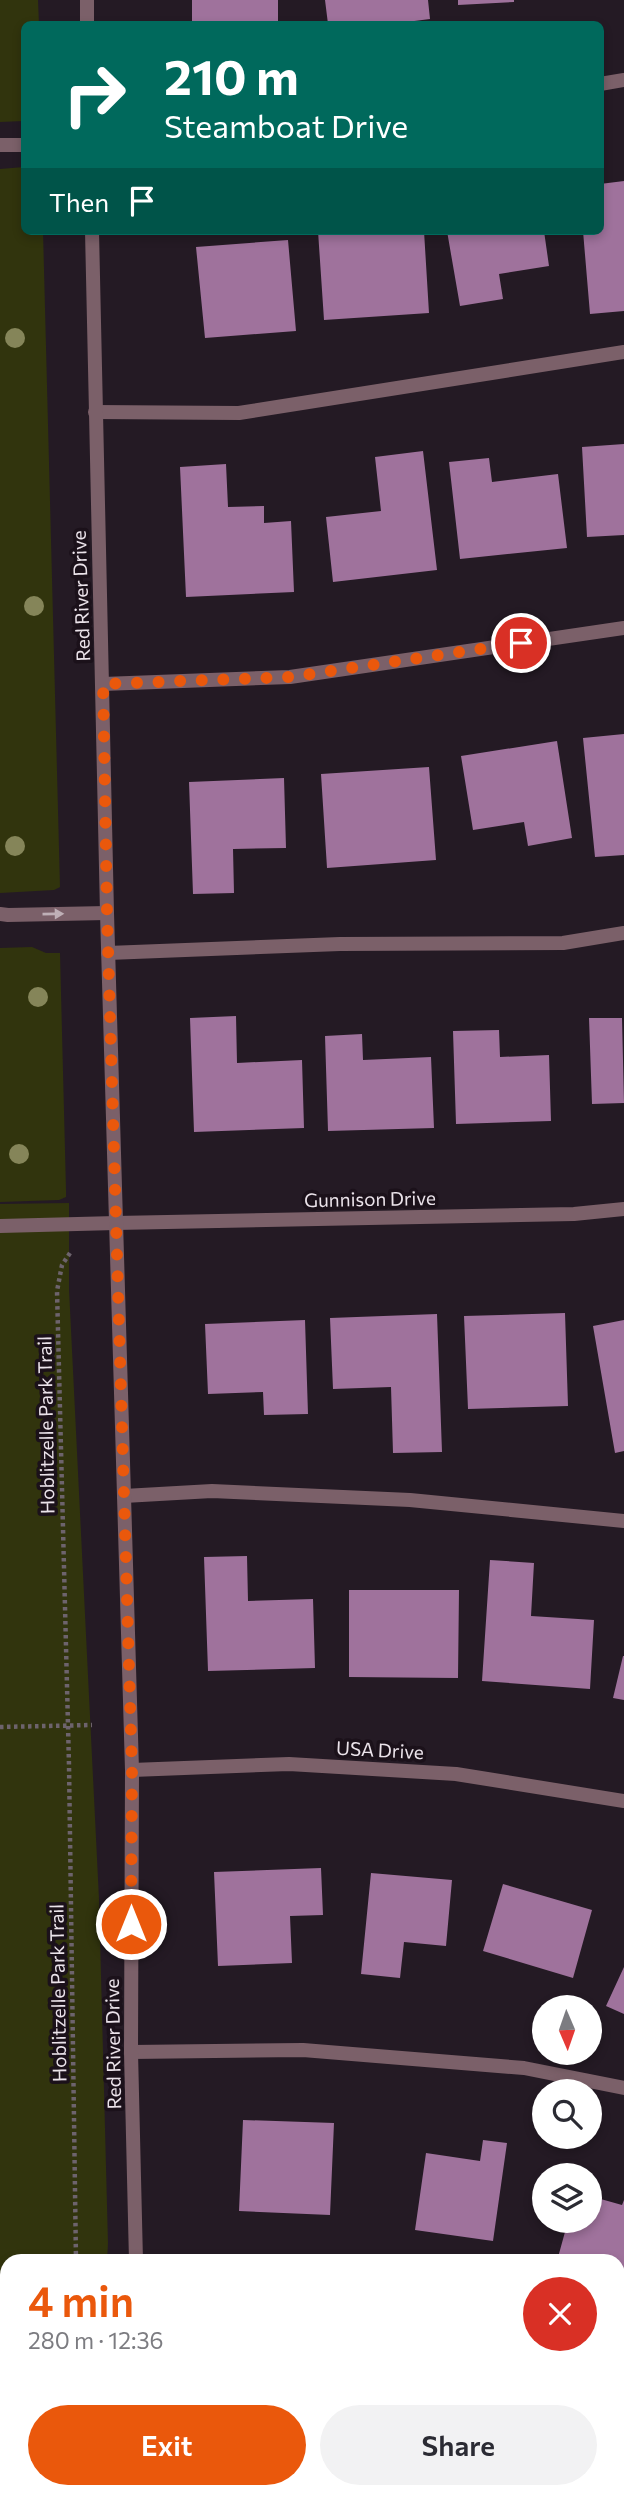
<!DOCTYPE html>
<meta charset="utf-8">
<style>
body{margin:0;font-family:Commissioner,sans-serif;background:#f2f2f3;color:#2b2b33;height:100vh;display:flex;flex-direction:column;font-size:26px;white-space:nowrap}
*{box-sizing:border-box;margin:0}
p{font-size:23px;color:#7c7c81}
.icon{flex:none;width:38px;height:38px;fill:none;stroke:currentColor;stroke-width:2;stroke-linecap:round;stroke-linejoin:round}
.map{position:relative;flex:1;overflow:hidden}
.details{position:absolute;left:0px;top:2254px;width:625px;height:245px;display:flex;flex-direction:column;background:#fff;border-radius:21px 21px 0 0;box-shadow:0 4px 10px #0003}
.details>*{flex:none}
.hud{position:absolute;left:21px;top:21px;width:583px;height:214px;border-radius:10px;box-shadow:0 4px 10px #0003;background:#00695c;color:#fff;overflow:hidden}
.needle{width:46px;rotate:178deg}
.controls{position:absolute;left:532px;top:1995px;display:grid;gap:14px}
.controls a{display:grid;place-items:center;width:70px;height:70px;border-radius:50%;background:#fff;box-shadow:0 4px 10px #0003;font-size:35px}
.pin{position:absolute;display:grid;place-items:center;width:60px;height:60px;color:#fff;margin:-30px;border:4px solid #fff;border-radius:50%;box-shadow:0 2px 7px #0007}
.me{position:absolute;width:77px;margin:-38px;rotate:0deg;stroke-linejoin:round;filter:drop-shadow(0 0 5px #0008)}
.turn{display:flex;align-items:center;gap:24px;height:147px;padding:0 28px;font-size:32px}
.turn .icon{width:91px;height:91px;stroke-width:2.5}
.turn b{display:block;font-size:49px;line-height:60px}
.then{display:flex;align-items:center;height:66px;padding:0 28px;background:#0003;gap:14px;font-size:26px}
.round{display:grid;place-items:center;flex:none;width:74px;height:74px;border-radius:37px;background:#f2f2f3}
.headline{display:flex;align-items:center;justify-content:space-between;height:119px;padding:0 28px}
h1{font-size:42px;font-weight:600;line-height:52px;color:#ea580c}
.button{display:flex;gap:14px;margin-top:auto;padding:14px 28px}
.button a{flex:1;height:80px;border-radius:42px;background:#ea580c;color:#fff;font-size:28px;font-weight:600;line-height:80px;text-align:center}
.button a+a{background:#f2f2f3;color:#2b2b33}
.map>svg:first-child{display:block}
.green{fill:#31340d}
.building{fill:#9f729c}
.lines{fill:none;stroke-linecap:round;stroke-linejoin:round}
.path{stroke:#6d636c;stroke-width:4.5;stroke-dasharray:3.5 3.5;stroke-linecap:butt}
.service{stroke:#7b6069;stroke-width:14}
.minor{stroke:#7b6069;stroke-width:14}
.tertiary{stroke:#7b6069;stroke-width:14}
.tree{fill:#858559}
.oneway{fill:#beafb6}
.route{stroke:#ea580c;stroke-width:12;stroke-dasharray:0 21.6}
.labels{text-anchor:middle;stroke-width:7;stroke-linejoin:round;paint-order:stroke}
.street-label{font-size:19px;fill:#ebe3ea;stroke:#1b111a}
</style>
<div class="map">
<svg width="624" height="2499" viewBox="0 0 624 2499">
<rect width="100%" height="100%" fill="#241a24"/>
<path class="green" d="M0 0H38L39 24H24V121L0 122Z
M24 167V231H43L60 887 54 890 0 893V169Z
M32 947 46 953H60L66 1190V1197L59 1200 0 1202V948Z
M69 1203V1289L99 1899 108 2243 107 2261H7V2492H72L70 2499H0V1204Z"/>
<path class="building" d="M192 0H278V24H192Z
M325 0H428L430 19 391 24H328Z
M458 0H514V2L458 5Z
M624 181V311L590 314 583 231H600V184Z
M318 231H424L429 313 324 320Z
M447 231H544L549 266 499 274 503 299 460 306Z
M288 240 296 331 205 338 196 247Z
M624 444V535L587 537 582 447Z
M423 451 437 570 333 582 326 517 381 511 375 457Z
M489 458 492 482 558 474 567 548 460 559 449 462Z
M226 464 228 507 264 506V523L291 521 294 592 186 597 180 467Z
M624 734V855L595 857 583 738Z
M557 741 572 838 528 846 524 822 473 830 461 756Z
M429 767 436 860 327 868 321 774Z
M284 778 286 848 233 849 234 893 193 894 189 782Z
M236 1016 237 1063 302 1060 304 1128 194 1132 190 1018Z
M589 1018H622L624 1103 592 1104Z
M499 1030 500 1057 549 1055 551 1121 456 1124 453 1031Z
M362 1034 363 1060 431 1057 434 1128 328 1131 325 1036Z
M565 1313 568 1406 468 1409 464 1316Z
M437 1314 442 1452 393 1453 391 1387 333 1389 330 1318Z
M305 1320 308 1414 264 1415 263 1392 208 1394 205 1324Z
M624 1320V1451L615 1453 593 1326Z
M247 1556 248 1601 313 1599 315 1668 208 1671 204 1557Z
M490 1560 534 1563 531 1616 594 1620 590 1689 482 1681Z
M349 1590H459L458 1678 349 1677Z
M623 1656H624V1700L613 1698Z
M321 1868 323 1915 290 1916 292 1963 218 1966 214 1872Z
M371 1873 452 1880 446 1946 404 1942 400 1978 361 1974Z
M503 1884 592 1910 573 1978 483 1951Z
M624 1967V2014L606 2006Z
M243 2120 334 2123 330 2215 239 2211Z
M483 2140 507 2143 493 2241 415 2230 426 2153 480 2161Z
M590 2196 622 2205 624 2200V2283L618 2281V2261H557L568 2221H590Z
M237 2492H302V2496L237 2498Z
M392 2492H462L461 2499H420Z
M504 2492H612L609 2499H501Z"/>
<g class="lines">
<path class="path" d="M70 1253 62 1265 57 1291 69 1765 76 2261
M0 1727 92 1725
M27 2499 28 2492"/>
<path class="service" d="M0 145H24
M95 412 239 413 624 352
M0 914 8 915 107 913
M108 953 340 944 563 943 624 933
M0 1226 116 1223
M124 1496 212 1491 410 1500 624 1521
M131 2052 303 2050 524 2068 624 2088"/>
<path class="minor" d="M600 84 624 80
M103 684 290 677 624 628
M116 1223 574 1214 624 1209
M618 2387 624 2390"/>
<path class="tertiary" d="M87 0V24
M92 231 107 913 132 1770 131 2052 136 2261
M132 1770 289 1764 456 1774 624 1801
M97 2499 99 2492"/>
</g>
<g class="tree">
<circle cx="15" cy="338" r="10"/>
<circle cx="34" cy="606" r="10"/>
<circle cx="15" cy="846" r="10"/>
<circle cx="38" cy="997" r="10"/>
<circle cx="19" cy="1154" r="10"/>
</g>
<defs><path id="oneway-solid" d="M-6-.8H1V-3.2L6.5 0L1 3.2V.8H-6Z" transform="scale(1.75)"/></defs>
<use class="oneway" href="#oneway-solid" transform="translate(53 914) rotate(-1)"/>
<g class="lines">
<path class="route" d="M131 1924 132 1770 107 913 103 684 290 677 521 643"/>
</g>
<g class="labels">
<g class="street-label">
<text transform="translate(81 596) rotate(-92)" y="7">Red River Drive</text>
<text transform="translate(370 1199) rotate(-1)" y="7">Gunnison Drive</text>
<text transform="translate(46 1425) rotate(-91)" y="7">Hoblitzelle Park Trail</text>
<text transform="translate(380 1750) rotate(3)" y="7">USA Drive</text>
<text transform="translate(58 1993) rotate(-91)" y="7">Hoblitzelle Park Trail</text>
<text transform="translate(113 2044) rotate(-91)" y="7">Red River Drive</text>
</g>
</g>
</svg>
<div class="controls">
<a><svg class="needle" viewBox="-14 -14 28 28"><path d="M0-13l5 13h-10z" fill="#e53935"/><path d="M0 13l5-13h-10z" fill="#7c7c81"/></svg></a>
<a><svg class="icon" aria-label="search" viewBox="0 0 24 24"><circle cx="10" cy="10" r="6"/><path d="M15 15l6 6"/></svg></a>
<a><svg class="icon" aria-label="layers" viewBox="0 0 24 24"><path d="M12 4l9 5-9 5-9-5zM3 14l9 5 9-5"/></svg></a>
</div>
<div class="pin" style="left:521px;top:643px;background:#d93025"><svg class="icon" aria-label="arrive" viewBox="0 0 24 24"><path d="M6 21V4h12l-3 4 3 4H6"/></svg></div>
<svg class="me" style="left:131px;top:1924px" viewBox="-20 -20 40 40"><circle r="17" fill="#ea580c" stroke="#fff" stroke-width="3"/><path d="M0-11L8 9 0 5-8 9z" fill="#fff"/></svg>
<div class="hud">
<div class="turn"><svg class="icon" aria-label="right" viewBox="0 0 24 24"><path d="M7 20v-9h11M14 6l5 5-5 5"/></svg><div><b>210 m</b>Steamboat Drive</div></div>
<div class="then">Then<svg class="icon" aria-label="arrive" viewBox="0 0 24 24"><path d="M6 21V4h12l-3 4 3 4H6"/></svg></div>
</div>
<section class="details">
<div class="headline"><div><h1>4 min</h1><p>280 m · 12:36</p></div><a class="round" style="background:#d93025;color:#fff"><svg class="icon" aria-label="close" viewBox="0 0 24 24"><path d="M6 6l12 12M18 6L6 18"/></svg></a></div>
<div class="button"><a>Exit</a><a>Share</a></div>
</section>
</div>
